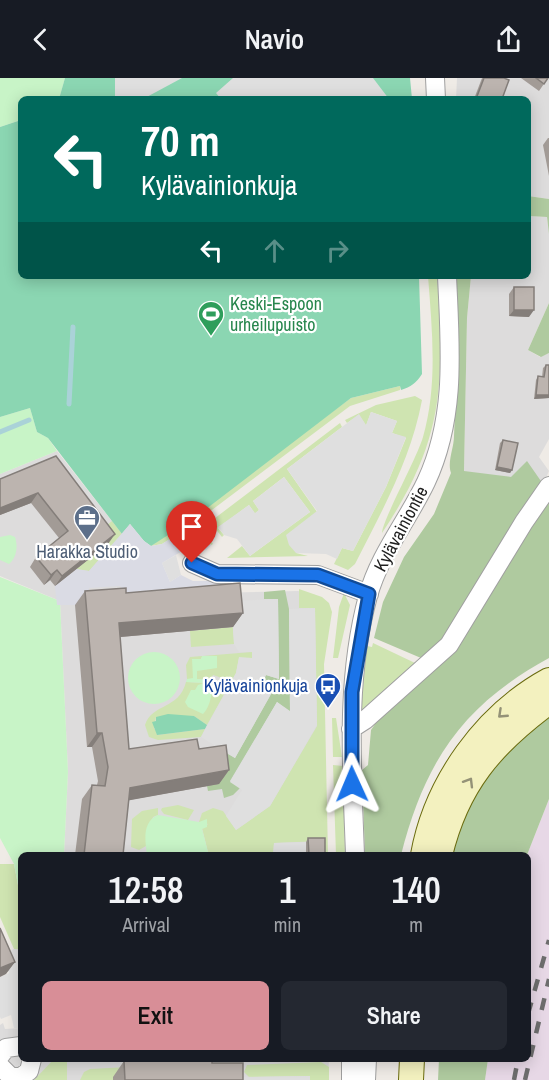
<!DOCTYPE html>
<meta charset="utf-8">
<style>
body{margin:0;font-family:"Archivo Narrow",sans-serif;background:#242831;color:#f1f3f6;height:100vh;display:flex;flex-direction:column;font-size:22px;white-space:nowrap}
*{box-sizing:border-box;margin:0}
p{font-size:20px;color:#9ea1a6}
.icon{flex:none;width:33px;height:33px;fill:none;stroke:currentColor;stroke-width:2;stroke-linecap:round;stroke-linejoin:round}
.map{position:relative;flex:1;overflow:hidden}
.drawer{position:absolute;left:18px;top:774px;width:513px;height:210px;display:flex;flex-direction:column;background:#171b24;border-radius:9px;box-shadow:0 3px 15px #0003}
.drawer>*{flex:none}
.hud{position:absolute;left:18px;top:18px;width:513px;height:183px;border-radius:9px;box-shadow:0 3px 15px #0003;background:#00695c;color:#fff;overflow:hidden}
.pin{position:absolute;display:grid;place-items:center;width:51px;height:51px;color:#fff;margin:-62px -26px;border-radius:50% 50% 50% 0;rotate:-45deg;box-shadow:0 0 6px #0007}
.pin .icon{rotate:45deg}
.me{position:absolute;width:66px;margin:-33px;rotate:359deg;stroke-linejoin:round;filter:drop-shadow(0 0 4px #0008)}
.turn{display:flex;align-items:center;gap:21px;height:126px;padding:0 24px;font-size:27px}
.turn .icon{width:78px;height:78px;stroke-width:2.5}
.turn b{display:block;font-size:42px;line-height:51px}
.lanes{display:flex;align-items:center;height:57px;padding:0 24px;background:#0003;justify-content:center;gap:30px;direction:ltr}
.lanes .off{opacity:.35}
.eta{display:flex;justify-content:space-evenly;align-items:center;height:102px;text-align:center}
.eta b{font-size:36px;font-weight:600;line-height:42px}
.action{display:flex;gap:12px;margin-top:auto;padding:12px 24px}
.action a{flex:1;height:69px;border-radius:9px;background:#d88e97;color:#111;font-size:24px;font-weight:600;line-height:69px;text-align:center}
.action a+a{background:#242831;color:#f1f3f6}
header{display:flex;justify-content:space-between;align-items:center;height:78px;padding:0 24px;background:#171b24;font-size:27px;font-weight:600}
.map>svg:first-child{display:block}
.residential{fill:#dddcdc}
.industrial{fill:#e7d8e6}
.grass{fill:#cfe4b1}
.forest{fill:#afca9f}
.park{fill:#c8f4c7}
.pitch{fill:#8bd6b2}
.parking{fill:#dfdfdf}
.plaza{fill:#dadbe4;fill-rule:evenodd}
.lines{fill:none;stroke-linecap:round;stroke-linejoin:round}
.stream{stroke:#aad2d8;stroke-width:5}
.street-casing{stroke:#a0a0a0;stroke-width:20}
.secondary-casing{stroke:#6b6c0f;stroke-width:26}
.street{stroke:#fff;stroke-width:18}
.secondary{stroke:#f3f1bf;stroke-width:24}
.rail{stroke:#6d6d6d;stroke-width:4.5;stroke-dasharray:12 12;stroke-linecap:butt}
.wall{fill:#a29b96}
.shaded-wall{fill:#847e7a}
.building{fill:#bcb4af;stroke:#847e7a;stroke-width:1.5}
.oneway{stroke:#949277}
.route-casing{stroke:#114b97;stroke-width:15}
.route{stroke:#1a73e8;stroke-width:10}
.labels{text-anchor:middle;stroke-width:4.5;stroke-linejoin:round;paint-order:stroke}
.leisure-label{font-size:18px;fill:#27864d;stroke:#fff;text-anchor:start}
.street-label{font-size:18px;fill:#1f1f1f;stroke:#fff}
.service-label{font-size:18px;fill:#4e5e75;stroke:#fff}
.transit-label{font-size:18px;fill:#164399;stroke:#fff;text-anchor:end}
</style>
<header><svg class="icon" aria-label="back" viewBox="0 0 24 24"><path d="M15 5l-7 7 7 7"/></svg>Navio<svg class="icon" aria-label="share" viewBox="0 0 24 24"><path d="M12 15V3M7 8l5-5 5 5M5 13v7h14v-7"/></svg></header>
<div class="map">
<svg width="549" height="1002" viewBox="0 0 549 1002">
<rect width="100%" height="100%" fill="#efebe6"/>
<path class="residential" d="M457 0H549V121L528 118V21H456Z
M529 138 547 139 549 156V225L528 272 540 279 549 275V361L539 379 549 393 543 406 464 394 467 240 471 198H528Z
M57 373 122 456 136 517 298 513 315 517 322 583 327 777H64L68 694 60 523 0 498V396Z
M3 945 5 951 21 950V981H329L328 1002H0V947Z"/>
<path class="industrial" d="M549 721V1002H485L488 981H528L527 777Z"/>
<path class="grass" d="M428 198H437C444 307 445 361 382 455 382 443 417 380 423 359 438 307 432 251 428 198Z
M400 308V312L350 328 192 447 162 466 151 468 351 320Z
M415 318 422 322C411 381 382 433 355 486L348 492 334 486 342 470 353 473 386 409 406 360 392 355 397 343 371 334 366 348 359 337 347 345 345 342 376 327Z
M340 345 342 349 287 391 317 434 296 475 308 478 227 480 242 468 250 478 310 434 284 399 253 423 259 432 255 436 249 427 218 450 224 457 222 459 214 449 205 455 213 466 211 467 201 455 202 450Z
M112 443 122 456 89 493 76 491 107 466 101 452Z
M299 511 322 519 329 525 332 534 324 586 328 777H323L322 763 274 765 273 777H205L208 774 202 750 208 746 199 744 202 735 213 730 223 733 236 752 270 728 317 648 315 530H299Z
M344 515 350 527 338 580H333L339 529Z
M233 549 234 566 191 569 190 553Z
M373 565 415 585 364 632 361 631 367 568 372 569Z
M252 574V580H239L236 595 207 647 194 638 156 639 154 651H156L157 657 205 651 201 659 158 662 149 659 145 647C152 625 179 632 186 604L210 605 219 609 222 600 213 597 211 602 197 601V592H202V579L194 592 193 601H187L186 587 190 579Z
M332 640H336L342 679H333Z
M333 687 343 688 345 777H336Z
M178 727 194 732 188 742 164 736 161 732 162 730Z
M158 730V737L153 739 146 759V768L139 772 131 769 132 741 142 733Z
M0 786H14L21 823V872L14 871 0 839Z
M54 981H67V1002H34Z
M321 984 329 989V1002H310L309 998 249 999 244 994 247 987Z
M128 989 114 999 113 1002H80L84 994 90 991Z"/>
<path class="forest" d="M528 118 549 121V156L547 139 529 138 528 148Z
M456 198H471L467 240 464 393 511 399 527 383 543 406 448 557 421 580 374 560 383 524 404 479 434 436 451 395C447 384 454 370 454 358 457 305 456 251 456 198Z
M549 225V275L541 279 528 272Z
M549 421V580C463 627 425 683 401 777H365L362 692 368 687 371 652 384 633 456 570Z
M285 512 289 531 290 634 277 624 230 703 240 710 233 717 224 720 222 711 208 713 204 693 221 672 235 680 275 609 263 602 266 597 279 601 278 521H264V514Z
M549 634V721L527 777H447L469 713Z
M439 981H488L485 1002H438Z"/>
<path class="park" d="M0 0H65L59 21H21V42L0 49Z
M30 330 37 354 48 360 57 373 0 396V339Z
M10 457 15 459C18 468 17 479 9 486L0 482V459Z
M0 499 60 523 68 694 64 777H21V823L14 786 0 760Z
M128 600a26 26 0 1 1 52 0a26 26 0 1 1-52 0Z
M202 578H217V590L197 593V601L211 602 210 605H204L211 607C213 617 209 630 203 636L188 629 185 624 191 612H195L198 607 204 605 186 604 187 601 193 600 192 581H201Z
M158 737 199 744 207 741V749L202 751 208 774 207 776 147 777C145 762 142 744 158 737Z"/>
<path class="pitch" d="M65 0H410L412 21H59Z
M21 42V198H419L422 296C416 305 411 309 401 312L400 308 351 320 193 441 151 468 144 463 130 446 122 456 48 360 37 354 30 330 0 339V49Z
M168 636 194 638 207 647 205 651 157 657 152 644 156 643V639Z"/>
<path class="parking" d="M115 0H182L143 21H115Z
M233 0H373L389 21H221L216 15Z
M371 334 397 343 392 355 406 359 386 409 353 473 342 470 337 481 326 476 296 475 289 467 286 457 317 433 287 391 359 336 366 347Z
M284 399 310 434 250 478 237 461 224 457 218 449 249 427 255 435 259 432 253 423Z
M176 477 181 497 170 504 162 485Z
M278 521 279 601 266 597 264 602 275 609 235 680 201 659 236 595 239 579 252 580V574H239L234 566 231 523Z
M315 530 317 647 270 728 236 752 226 738 242 712 230 704 277 624 290 633 289 531Z
M306 764V777H273L274 765Z
M14 871 21 872V950H14L11 937 1 941 0 939V899L9 895 2 877Z
M310 998V1002H234V999Z"/>
<path class="plaza" d="M130 446 144 463 151 468 162 466 192 447 211 467 206 472 196 468 189 469 162 485 170 504 181 497 193 503H236L237 512 75 527H57L55 508 76 491 89 493ZM120 508 125 514 89 517V510Z"/>
<g class="lines">
<path class="stream" d="M69 326 73 249
M0 354 29 342"/>
<g class="street-casing">
<path id="street" d="M435 0 436 21
M192 485 217 496 318 497 369 516
M351 651 365 642 449 567 524 444 549 408
M355 777C352 690 345 603 368 518 379 477 408 442 426 404 457 338 450 268 447 198
M0 978 6 970 21 968
M0 988 11 999H21L29 993 32 981
M351 1002V981
M366 1002 367 981"/>
</g>
<g class="secondary-casing">
<path id="secondary" d="M423 777C436 705 485 637 549 602
M440 777C457 706 492 666 549 624
M411 1002 412 981"/>
</g>
<use href="#street" class="street"/>
<use href="#secondary" class="secondary"/>
<path class="rail" d="M528 936 549 862
M514 1002 518 981
M525 1002 549 901"/>
</g>
<path class="wall" d="M482 0H504L502 21H474Z
M521 0H548L539 13Z
M548 60H549V98L543 67Z
M514 209 529 239 509 238V216Z
M546 287H549V320L534 321 536 302 538 298 542 299 543 290Z
M503 362 512 392 510 395 495 392 500 365Z
M56 378 108 466 55 508 50 502 44 507 30 489 36 479 59 460 31 425 0 437V401Z
M85 513 126 515 243 535 233 549 120 559 129 671H199L229 692 219 706 129 722 123 777H75L82 721 92 707H97L98 703 92 669H87L75 527Z
M308 760 325 777H306V764Z
M124 983 212 985 243 1002H113V999Z"/>
<path class="shaded-wall" d="M514 232H534L529 239 509 238Z
M536 317H549V320L534 321Z
M497 389 512 392 510 395 495 392Z
M38 415 31 425 0 437V430Z
M115 456 108 466 55 508 62 498Z
M57 492 50 502 44 507 51 497Z
M243 535 233 549 109 560 119 545Z
M97 655H102L92 669H87Z
M229 692 219 706 120 724 130 710Z
M15 884 6 896 0 899V890Z"/>
<path class="building" d="M484 0H504L509 2 502 21H476Z
M536 0H548L544 6Z
M514 209H534V232H514Z
M546 287H549V317H536L538 298 544 299Z
M503 362 518 365 512 392 497 389Z
M56 378 115 456 62 498 57 492 51 497 36 479 68 453 38 415 0 430V401Z
M240 505 243 535 119 545 129 671 197 661 199 671 226 667 229 692 130 710 123 777H84L92 707 105 708 108 689 102 655H97L85 513 126 510V515Z
M308 760H325V777H309Z
M0 850 15 884 0 890Z
M212 981V985H243V1002H125L124 983Z"/>
<defs><path id="oneway-chevron" d="M-2-3.5L2.5 0L-2 3.5" fill="none" stroke-width="1.6" stroke-linecap="round" stroke-linejoin="round" transform="scale(1.5)"/></defs>
<g class="oneway">
<use href="#oneway-chevron" transform="translate(502 636) rotate(137)"/>
<use href="#oneway-chevron" transform="translate(469 704) rotate(-59)"/>
</g>
<g class="lines">
<g class="route-casing">
<path id="route" d="M192 485 217 496 318 497 369 516 352 614V706"/>
</g>
<use href="#route" class="route"/>
</g>
<defs>
<g id="stadium-pin" transform="scale(1.35)"><path d="M0 17L-7.5 6A9.5 9.5 0 1 1 7.5 6Z" fill="#2e9e5b" stroke="#fff"/><path d="M0-5a6.5 5 0 1 0 0 10a6.5 5 0 1 0 0-10ZM-3.5-1.8h7v3.6h-7Z" fill="#fff"/></g>
<g id="office-pin" transform="scale(1.35)"><path d="M0 17L-7.5 6A9.5 9.5 0 1 1 7.5 6Z" fill="#5c6f8a" stroke="#fff"/><path d="M-6-3h4V-5.5h4V-3h4V5H-6ZM-1-4.5V-3h2v-1.5ZM-6 0V1H6V0Z" fill="#fff"/></g>
<g id="bus-pin" transform="scale(1.35)"><path d="M0 17L-7.5 6A9.5 9.5 0 1 1 7.5 6Z" fill="#1a4fb4" stroke="#fff"/><path d="M-5-6H5V4H4V6H2V4H-2V6H-4V4H-5ZM-3.5-4V0h7V-4ZM-3.5 1.2v1.5H-2V1.2ZM2 1.2v1.5H3.5V1.2Z" fill="#fff"/></g>
</defs>
<g fill-rule="evenodd">
<use href="#stadium-pin" x="211" y="236"/>
<use href="#office-pin" x="87" y="440"/>
<use href="#bus-pin" x="328" y="608"/>
</g>
<g class="labels">
<g class="leisure-label">
<text x="230" y="232">Keski-Espoon<tspan x="230" dy="21">urheilupuisto</tspan></text>
</g>
<g class="street-label">
<text transform="translate(401 451) rotate(-62)" y="6">Kylävainiontie</text>
</g>
<g class="service-label">
<text x="87" y="480">Harakka Studio</text>
</g>
<g class="transit-label">
<text x="308" y="614">Kylävainionkuja</text>
</g>
</g>
</svg>
<div class="pin" style="left:192px;top:485px;background:#d93025"><svg class="icon" aria-label="arrive" viewBox="0 0 24 24"><path d="M6 21V4h12l-3 4 3 4H6"/></svg></div>
<svg class="me" style="left:352px;top:706px" viewBox="-20 -20 40 40"><path d="M0-17L14 15 0 8-14 15z" fill="#1a73e8" stroke="#fff" stroke-width="4"/></svg>
<div class="hud">
<div class="turn"><svg class="icon" aria-label="left" viewBox="0 0 24 24"><path d="M17 20v-9H6M10 6l-5 5 5 5"/></svg><div><b>70 m</b>Kylävainionkuja</div></div>
<div class="lanes"><svg class="icon" aria-label="left" viewBox="0 0 24 24"><path d="M17 20v-9H6M10 6l-5 5 5 5"/></svg><svg class="icon off" aria-label="ahead" viewBox="0 0 24 24"><path d="M12 20V5M6 11l6-6 6 6"/></svg><svg class="icon off" aria-label="right" viewBox="0 0 24 24"><path d="M7 20v-9h11M14 6l5 5-5 5"/></svg></div>
</div>
<section class="drawer">
<div class="eta">
<div><b>12:58</b><p>Arrival</p></div>
<div><b>1</b><p>min</p></div>
<div><b>140</b><p>m</p></div>
</div>
<div class="action"><a>Exit</a><a>Share</a></div>
</section>
</div>
